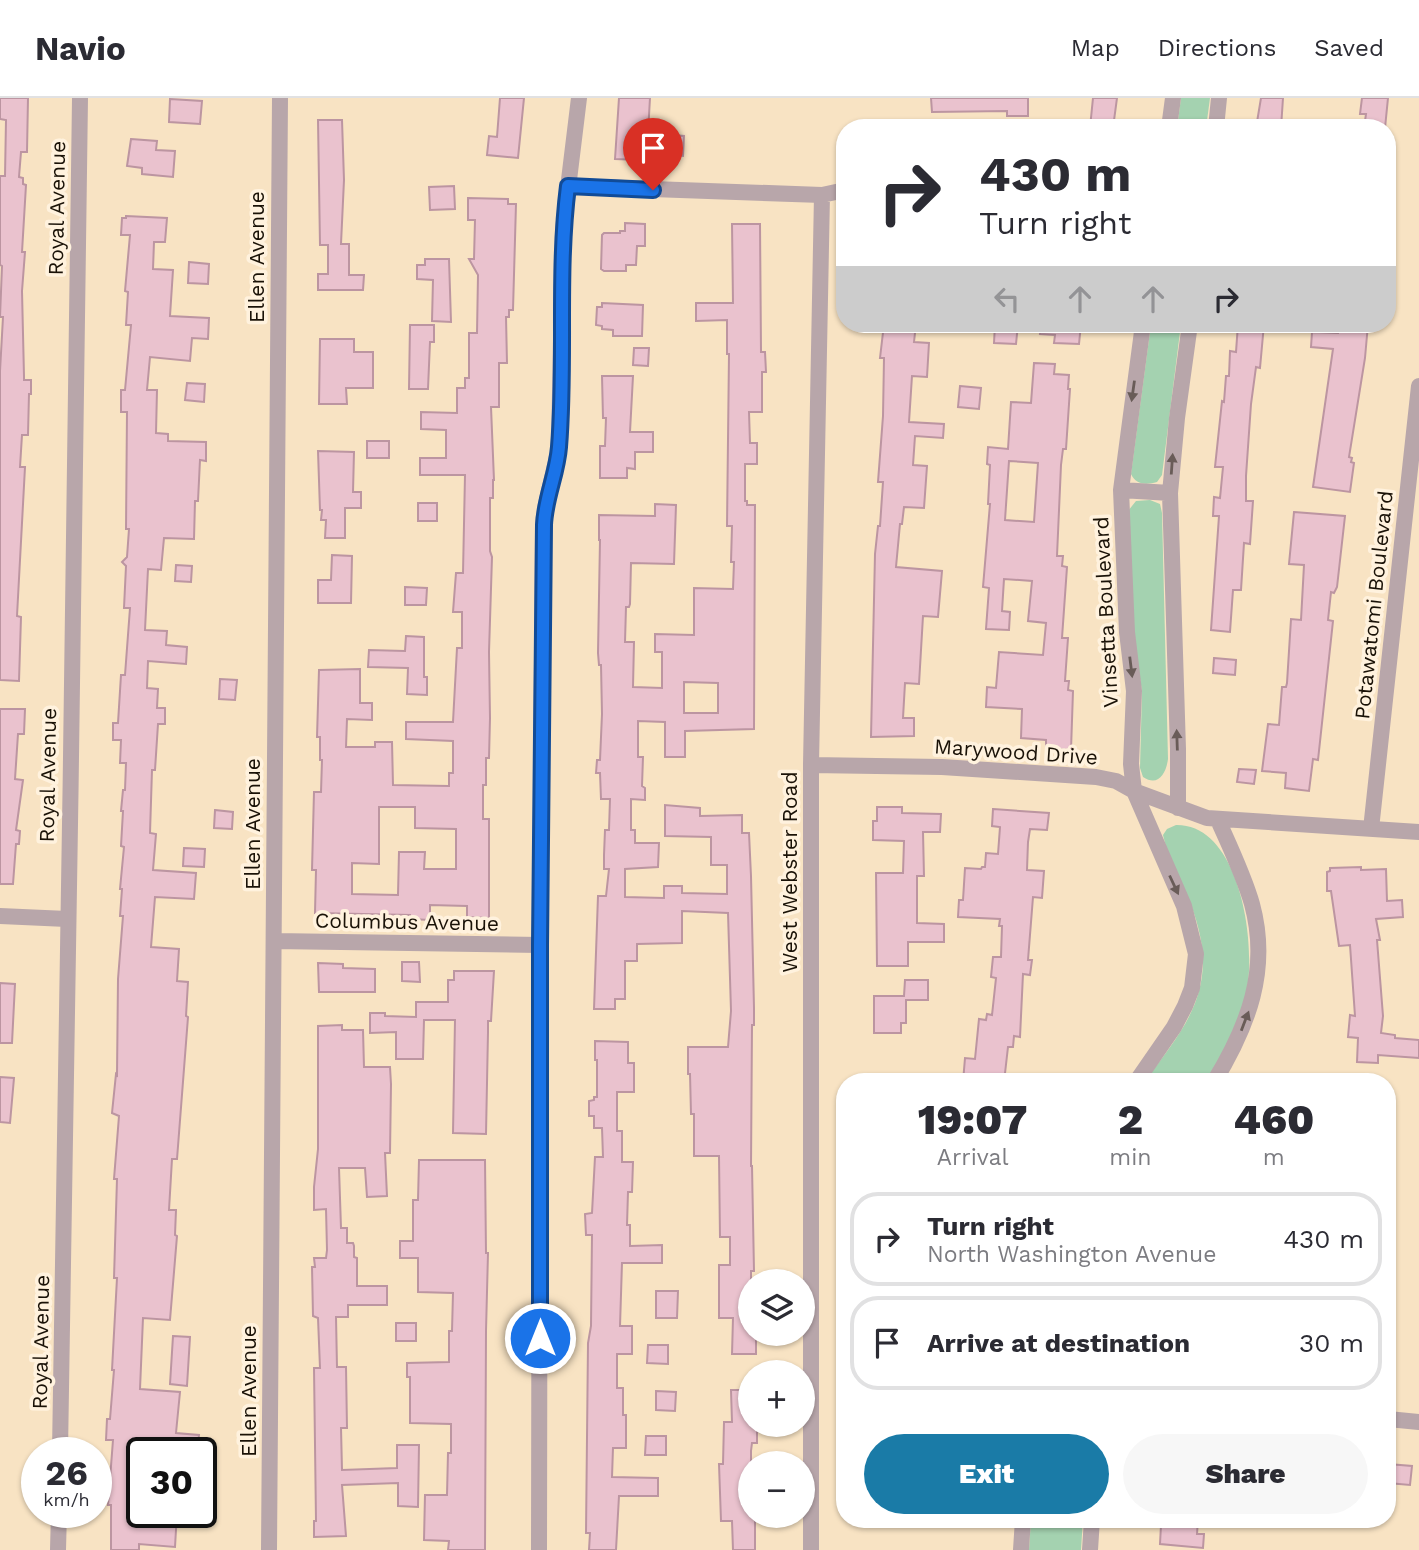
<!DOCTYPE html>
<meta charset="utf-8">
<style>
body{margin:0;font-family:"Work Sans",sans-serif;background:#f7f7f7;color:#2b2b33;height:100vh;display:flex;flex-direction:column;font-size:26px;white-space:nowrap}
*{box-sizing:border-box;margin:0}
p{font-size:23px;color:#7c7c81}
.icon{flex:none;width:38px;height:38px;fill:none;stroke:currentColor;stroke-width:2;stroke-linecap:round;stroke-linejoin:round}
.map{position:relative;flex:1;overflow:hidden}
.details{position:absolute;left:836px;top:975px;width:560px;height:455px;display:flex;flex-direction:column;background:#fff;border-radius:28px;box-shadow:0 2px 5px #0004}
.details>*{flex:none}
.top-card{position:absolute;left:836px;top:21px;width:560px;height:214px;border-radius:28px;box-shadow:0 2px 5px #0004;background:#fff;color:#2b2b33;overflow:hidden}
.controls{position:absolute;left:738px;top:1171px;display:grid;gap:14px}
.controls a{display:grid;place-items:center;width:77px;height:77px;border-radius:50%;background:#fff;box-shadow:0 2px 5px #0004;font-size:35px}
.speed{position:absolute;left:21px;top:1339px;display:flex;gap:14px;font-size:35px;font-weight:700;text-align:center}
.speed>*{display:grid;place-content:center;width:91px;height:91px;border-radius:50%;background:#fff;box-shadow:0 2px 5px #0004;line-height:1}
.speed small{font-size:18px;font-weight:400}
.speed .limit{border:4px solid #111;border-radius:10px;background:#fff;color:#111}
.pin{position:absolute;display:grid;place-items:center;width:60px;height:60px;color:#fff;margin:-72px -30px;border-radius:50% 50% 50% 0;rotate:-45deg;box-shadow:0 0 7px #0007}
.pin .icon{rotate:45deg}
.me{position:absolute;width:77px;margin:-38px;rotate:0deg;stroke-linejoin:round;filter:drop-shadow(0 0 5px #0008)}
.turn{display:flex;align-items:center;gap:24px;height:147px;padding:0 28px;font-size:32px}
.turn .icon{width:91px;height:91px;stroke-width:2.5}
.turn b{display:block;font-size:49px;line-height:60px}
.lanes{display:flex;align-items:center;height:66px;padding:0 28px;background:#0003;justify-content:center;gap:35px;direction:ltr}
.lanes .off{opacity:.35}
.eta{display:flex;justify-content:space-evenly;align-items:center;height:119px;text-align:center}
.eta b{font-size:42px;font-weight:800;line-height:49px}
.cta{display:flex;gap:14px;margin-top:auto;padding:14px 28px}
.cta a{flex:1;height:80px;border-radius:42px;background:#1a7ba7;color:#fff;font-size:28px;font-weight:800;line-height:80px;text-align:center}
.cta a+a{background:#f7f7f7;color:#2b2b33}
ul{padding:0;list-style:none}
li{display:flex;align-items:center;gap:21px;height:94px;margin:0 14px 10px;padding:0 14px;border:4px solid #e1e1e2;border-radius:28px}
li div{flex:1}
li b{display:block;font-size:26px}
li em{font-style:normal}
header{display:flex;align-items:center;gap:42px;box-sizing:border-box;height:98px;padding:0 35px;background:#fff;border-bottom:2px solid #e1e1e2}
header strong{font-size:33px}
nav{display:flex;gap:38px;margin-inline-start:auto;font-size:24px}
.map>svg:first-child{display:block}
.green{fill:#a4d2b0}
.building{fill:#eac2ce;stroke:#bc95a1;stroke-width:2;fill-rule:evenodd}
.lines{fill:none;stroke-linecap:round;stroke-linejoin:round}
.minor{stroke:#b8a6aa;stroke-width:16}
.oneway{fill:#695c58}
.route-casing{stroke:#114b97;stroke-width:18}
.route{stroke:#1a73e8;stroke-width:12}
.labels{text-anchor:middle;stroke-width:7;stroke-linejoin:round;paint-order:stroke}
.street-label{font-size:21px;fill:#1a1207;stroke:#fff2de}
</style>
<header>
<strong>Navio</strong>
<nav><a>Map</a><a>Directions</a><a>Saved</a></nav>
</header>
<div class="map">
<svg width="1419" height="1452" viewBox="0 0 1419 1452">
<rect width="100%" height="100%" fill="#f8e3c3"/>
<path class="green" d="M1181 0H1210L1206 30H1177Z
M1151 226H1181L1162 377 1157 384C1146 387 1136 387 1131 376Z
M1150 402 1160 406 1162 415 1168 661C1166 676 1158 689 1143 679L1140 670 1142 593 1135 550 1128 413 1136 403Z
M1176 727C1240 726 1256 844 1247 891 1240 925 1224 954 1206 983L1144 984C1190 924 1221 886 1191 807 1182 784 1168 761 1163 737L1167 731Z
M1031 1421H1083L1081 1452H1029Z"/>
<path class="building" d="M0 0H28L27 54H21L19 79 23 80V86L26 87 22 154H25L22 193 24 278V282H31V296H29L28 337H22L20 369H25L17 518 21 519 19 583 0 582V273L3 219H0L2 168 0 167V78H5L6 22 0 21Z
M500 0H524L518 60 487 57 489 38 497 39Z
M619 0H650L648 35 684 38 683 58 643 54 642 62 615 61Z
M931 0H1028V18H1007V13L932 14Z
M1093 0H1117L1113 30H1090Z
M1261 0H1283L1281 30H1256Z
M1362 0H1388L1385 30H1364L1366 16H1360Z
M170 1 202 3 200 26 169 24Z
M318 22H342L344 82 341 146H349V177H364L363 192H318V176H328V147H320Z
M131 41 157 43 156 52 175 53 173 79 142 76V70L127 68Z
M454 88 455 111 430 112 429 89Z
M468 100 508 101V106H516L513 212H509V219H506L507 265H499V309H491L494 382H493V400H490V453L492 459 489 554 490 620 489 660H486V687H483V721H489V820L467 819V808L430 807V822L410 821V817L315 815 316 772H312L314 694H321L322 662H320V639H317L319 572 360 571V605H372V622L347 621 346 649H375V644H392L393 687 449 688V675H453V643L406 641V624H453L457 550H462V514H453L456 475H463L465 377H420V360H446V332L421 331V314L457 315V290H465V280H469V235H477L478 177 469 161H474L475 122H468ZM379 709H415V730L456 731V771H424L425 754H399L398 797 352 796V765L379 766Z
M126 118 167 120 165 144H154L153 171 173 172 170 218 209 220 208 241 192 240 190 263 150 259 147 292H157L156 335 168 336V343L206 344V363L200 362 198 403H195L194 441 164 440 161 472 148 471 145 532 167 533 166 547 187 549 186 566 148 563 147 590 158 591 157 610H165V626H158L155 672H152L150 735 156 736 153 772 196 775 194 801 155 799 151 849 179 851 177 883 188 884 186 918 188 919 177 1061H172L169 1112H176L175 1137 177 1138 170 1222 143 1220 140 1291 180 1294 176 1335 199 1337 197 1354 139 1350 136 1414H177L175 1449 139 1446V1452H111V1407H108L113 1342H106L107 1321H110L114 1272H112L117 1180H114L117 1081H114L119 1018 112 1015 116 976 117 977 118 881 123 818H120L122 791H120L124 749 121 748 123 713H121L123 692H125L126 665H120L121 642H113V625H118L121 577H125L130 510H124L126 468 122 464 127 459 129 431H126L127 314H121V292H125L131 227H126L128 194 125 193 130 137H121L122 120H126Z
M625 125 645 126V148H637L636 167H626V173H604L601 171 602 137 604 135H620V133H625Z
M732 126H760L761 254H765L766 274H762V314H749L750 345H757V366H745V403H747V407H755L754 631 685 633V659H665V624L638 623V659H643L642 688 645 690V702L631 701V732H635V745H659L658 769 625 771V799L664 800V788H682V795L727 796V767H711V739L665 738V707L700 710V718L742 717V735H749L751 778 754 910V927H752L751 1068H752L754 1173H751V1236H756V1256H732L733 1220H719V1167H730V1139H720L719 1058H694V1016H691L690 976H688V949H728L731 913 728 815 682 813V845L637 846V863H625V901H615V911H594L598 798H606L609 771H604V757L605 732H609L610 701H601L600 675H596L597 662H600L602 616 601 567H599L598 555 600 442H599V417L655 418V406L676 407 674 466 631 465 630 506 629 509H626L625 544H634L633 589 662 590V554H655V536L694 537V490L733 491 734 464H731L732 428H727L729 256H727V222L696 223V205H733ZM684 584 718 585V615H684Z
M425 161H449L451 224 432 223 433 182 417 181V167H425Z
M189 164 209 166 208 186 188 185Z
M602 205 643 207 642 238H613V232L602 231V228L596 227 597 209H602Z
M884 226H916L914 244 929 245 927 279 912 278 909 324 944 326 943 340 915 338 913 367 927 368 924 410 904 409 902 426H900L896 469 942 473 938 519 923 518 919 586 905 585 903 620H914V638L871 639 875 456 878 428H880L883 384H878L883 318 884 260H880Z
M995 226H1018L1016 246 994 245Z
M1041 226H1081L1079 246 1054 245 1055 237 1040 236Z
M1238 226H1264L1260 270 1256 269 1251 306 1246 378V403H1253L1250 446 1244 445 1241 492H1233L1230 534 1211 532 1219 418H1213L1214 399 1220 400 1223 369H1215L1222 303 1224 304 1226 278H1229L1230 253 1236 254Z
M1339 226H1368L1365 260 1349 359 1352 360 1351 364 1354 365 1350 394 1313 389 1333 251 1311 249 1312 234 1338 235Z
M410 227H434V244H430L428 291H409Z
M320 241H354V254H373V290H346L347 306H319Z
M634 250H649L648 268 633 267Z
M1034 265 1055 266 1054 276 1069 277 1068 291H1070L1066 351H1063L1061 367 1057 458H1063L1062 468 1067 469 1062 540H1068L1065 583H1069L1068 592 1073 593 1071 652 1046 650V642L1021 640 1022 611 986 609 987 589 996 590 999 554 1043 557 1046 525 1028 523 1032 483 1004 481 1002 513 1010 514 1009 532 986 531 989 490 983 489 990 406H988L990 367 987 366 988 349 1008 351 1011 304 1031 305ZM1009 363 1038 365 1034 424 1005 422Z
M602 278H633L630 334H653V354H635V371L627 370V380H600V348H605L606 320H603Z
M187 285 205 286 204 304 185 302Z
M960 288 981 290 979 311 958 309Z
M367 343H389V360H367Z
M318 353 354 354 353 394H361V410H345V440H325L326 422H321L322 412H320Z
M418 405H437V423H418Z
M1294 414 1345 418 1337 489 1334 495 1331 494 1328 522 1333 523 1318 662 1313 661 1309 693 1285 690 1286 675 1262 673 1268 626 1279 627 1282 589H1286L1287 585 1291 521 1301 522 1304 467 1289 466Z
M332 457 352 458 351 505H318V482H331Z
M176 467 192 468 191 484 175 483Z
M405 489 427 490 426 507H405Z
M406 538 424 539V579H427V597L407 596 408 570 368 569 369 552 405 553Z
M1214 560 1236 562 1235 577 1213 575Z
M220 581 237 582 235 602 219 601Z
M0 611H25L24 636H18L15 681 23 682 16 732 20 733 19 746H16L13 786H0Z
M1239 671 1256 672 1254 686 1237 684Z
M877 709H902V715L941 716 940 734H923L924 778H917V825L944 826V844H908V868H877L876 775H903L904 743 873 742V723H877Z
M993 711 1049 715 1047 732 1030 731 1028 744 1027 772 1044 773 1042 800 1033 799 1028 862H1032L1030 877 1023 876 1020 939 1014 938 1013 949H1008L1004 984H963L965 960 975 961 979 921 986 922 987 916 992 917 996 880 991 879 993 859H1001L1002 828H999L1000 821 958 819 959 802H963L965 770 981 771 982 769H985L986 755 998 756 1000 729 992 728Z
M215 712 233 714 232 731 214 730Z
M184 750 205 751 204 769 183 768Z
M1361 769V772L1386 771 1387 803 1402 802 1403 819 1376 821 1380 842H1377L1383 918 1381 935 1395 937V940L1419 942V960L1378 957V965L1357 964 1358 940 1348 939 1350 917 1355 918 1350 847 1339 848 1331 793H1327V774L1330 773V770Z
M402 864H419L420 884 402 883Z
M318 865 343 866V870L375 871V894H319Z
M454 873H494L491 923H488V934L486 1036 453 1035 455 922H424L423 961H396V934L370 935V915H385V918L416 919V904H448V882H454Z
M905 882H928V902H906V925H901V935H874V898H904Z
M0 885 15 886 12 945H0Z
M342 927V932H363L364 969H390L391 986 390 1055H385L387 1098 367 1099 365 1070H339L341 1130H347V1145H353L354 1148V1159L357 1160V1188H387V1207H348V1219H336L337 1269H346L347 1330H341L342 1372 397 1370V1347H419L418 1409 398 1408V1385L342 1387 346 1438 314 1439V1423H316L314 1270H320L318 1220 313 1218 312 1169H315L314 1160H326L327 1152 326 1111 314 1112V1089L318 1051V928Z
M595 943 628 944V965H634V994H617V1033H622V1064H633L632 1094H628L627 1127H630V1148L662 1147V1165H622L620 1228H632V1256H617V1290H623V1317H626V1350H613L612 1379 658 1380V1398H619L616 1452H589L590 1435H586L588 1245 591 1228 592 1137H586L585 1116 592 1115 595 1059H603L602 1030H594V1018H589V1003L594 1002V999H597V962H595Z
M0 979 14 980 10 1025 0 1024Z
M419 1062H485L486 1155H488L486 1233 485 1452H448L449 1443 424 1442 425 1397H447L448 1355H451V1326L410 1325V1279H407V1265L449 1264V1233H452L453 1195 418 1194V1160H400V1143H413V1102H418Z
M656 1193H678L677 1220H656Z
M396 1225H416V1243H396Z
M173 1238 190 1239 187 1288 170 1286Z
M648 1247H668V1266L647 1265Z
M731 1292H749L750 1324 751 1326H757V1345H752L751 1353V1418H755V1452H733L732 1423H721L719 1366H723L724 1324H732Z
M656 1293 676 1294 675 1313 656 1312Z
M646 1338H666V1357H645Z
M1388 1366 1412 1368 1410 1387 1388 1385Z
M1167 1421H1198L1197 1436H1204L1203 1450 1160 1446 1161 1427H1166Z"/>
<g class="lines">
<path class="minor" d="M1169 30 1173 0
M1216 30 1219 0
M568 88 822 97 845 92
M1121 392 1170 395
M811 667 942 669 1096 679 1116 683 1134 693 1207 720 1419 734
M1178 710V651L1170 395 1177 320 1190 226
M1371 731 1419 288
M0 818 67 821
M274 843 540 847
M1136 984 1174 929 1185 908 1192 890 1196 856 1184 808 1134 693 1131 666 1134 593 1127 534 1121 392 1143 226
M1214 984C1248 928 1270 872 1252 806 1244 778 1230 749 1218 722
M1388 1321 1419 1324
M60 1354C69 903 73 451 80 0
M58 1452 59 1414
M269 1452 280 0
M539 1452 540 847 543 427 545 410 559 350 563 131 579 0
M811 1452V667L822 97
M1021 1452 1023 1421
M1090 1452 1092 1421"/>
</g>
<defs><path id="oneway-solid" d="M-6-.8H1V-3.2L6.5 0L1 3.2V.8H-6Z" transform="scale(1.75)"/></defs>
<g class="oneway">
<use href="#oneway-solid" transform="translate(1133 293) rotate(98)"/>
<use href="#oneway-solid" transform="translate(1172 366) rotate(-86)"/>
<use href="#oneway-solid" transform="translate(1131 569) rotate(83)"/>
<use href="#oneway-solid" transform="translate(1177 642) rotate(-92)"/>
<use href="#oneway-solid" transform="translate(1174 787) rotate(65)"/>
<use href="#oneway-solid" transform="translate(1245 923) rotate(-69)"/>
</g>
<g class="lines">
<g class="route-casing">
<path id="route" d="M540 1240V847L544 427C545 400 557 376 559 349 566 262 557 175 568 88L653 92"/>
</g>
<use href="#route" class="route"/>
</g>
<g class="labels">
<g class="street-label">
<text transform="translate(57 110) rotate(-89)" y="7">Royal Avenue</text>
<text transform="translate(257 159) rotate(-90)" y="7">Ellen Avenue</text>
<text transform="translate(1374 507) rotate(-84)" y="7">Potawatomi Boulevard</text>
<text transform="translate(1106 514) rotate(-93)" y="7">Vinsetta Boulevard</text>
<text transform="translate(1016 654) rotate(4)" y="7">Marywood Drive</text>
<text transform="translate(48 677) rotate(-89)" y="7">Royal Avenue</text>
<text transform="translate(253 726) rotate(-90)" y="7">Ellen Avenue</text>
<text transform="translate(790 774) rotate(-90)" y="7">West Webster Road</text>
<text transform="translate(407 824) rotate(1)" y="7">Columbus Avenue</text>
<text transform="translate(41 1244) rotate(-89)" y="7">Royal Avenue</text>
<text transform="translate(249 1293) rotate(-90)" y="7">Ellen Avenue</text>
</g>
</g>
</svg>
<div class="controls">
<a><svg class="icon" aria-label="layers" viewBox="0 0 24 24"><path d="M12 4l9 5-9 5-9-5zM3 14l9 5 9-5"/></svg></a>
<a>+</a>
<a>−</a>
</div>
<div class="speed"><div>26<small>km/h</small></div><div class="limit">30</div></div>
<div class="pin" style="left:653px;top:92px;background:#d93025"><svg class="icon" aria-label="arrive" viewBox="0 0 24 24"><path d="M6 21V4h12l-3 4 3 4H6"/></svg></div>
<svg class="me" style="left:540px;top:1240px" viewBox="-20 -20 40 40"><circle r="17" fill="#1a73e8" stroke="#fff" stroke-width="3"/><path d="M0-11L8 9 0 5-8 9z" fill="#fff"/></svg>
<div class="top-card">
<div class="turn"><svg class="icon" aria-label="right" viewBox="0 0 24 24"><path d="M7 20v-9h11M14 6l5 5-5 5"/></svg><div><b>430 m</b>Turn right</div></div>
<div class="lanes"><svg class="icon off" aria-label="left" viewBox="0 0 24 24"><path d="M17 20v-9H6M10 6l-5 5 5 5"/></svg><svg class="icon off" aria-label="ahead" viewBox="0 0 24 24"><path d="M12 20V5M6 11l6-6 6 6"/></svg><svg class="icon off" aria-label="ahead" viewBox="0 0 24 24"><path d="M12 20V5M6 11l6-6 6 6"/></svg><svg class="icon" aria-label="right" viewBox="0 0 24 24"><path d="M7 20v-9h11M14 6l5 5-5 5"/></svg></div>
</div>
<section class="details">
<div class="eta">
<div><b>19:07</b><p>Arrival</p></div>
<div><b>2</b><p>min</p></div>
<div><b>460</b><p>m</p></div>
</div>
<ul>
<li><svg class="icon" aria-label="right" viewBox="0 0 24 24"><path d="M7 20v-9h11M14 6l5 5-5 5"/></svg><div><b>Turn right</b><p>North Washington Avenue</p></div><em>430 m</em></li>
<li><svg class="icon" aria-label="arrive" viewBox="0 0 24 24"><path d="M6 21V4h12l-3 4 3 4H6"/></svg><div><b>Arrive at destination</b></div><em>30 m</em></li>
</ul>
<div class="cta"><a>Exit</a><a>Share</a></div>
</section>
</div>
